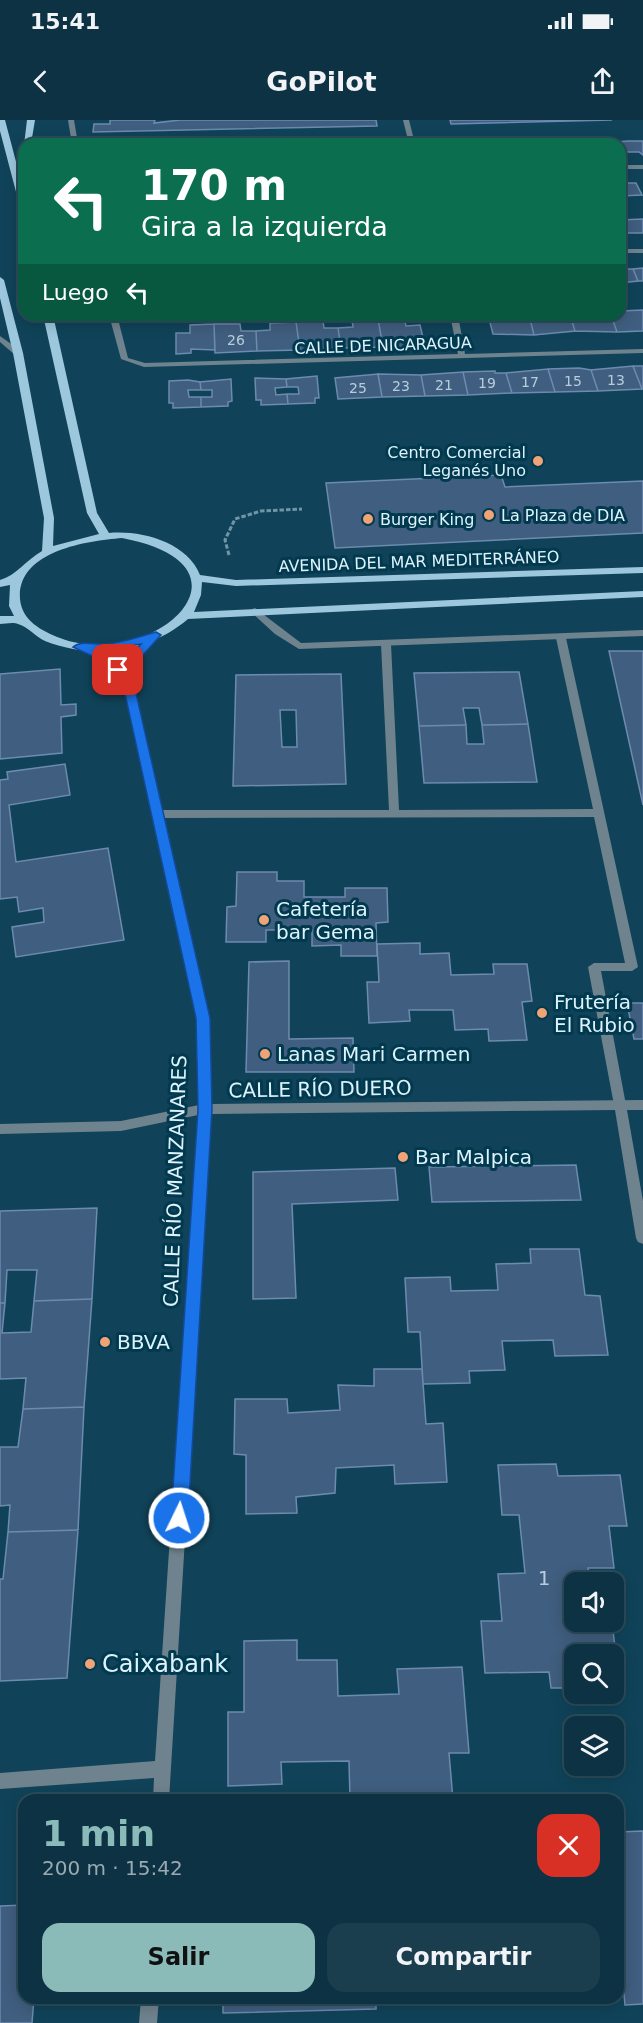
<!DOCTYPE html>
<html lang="es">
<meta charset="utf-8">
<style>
body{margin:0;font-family:"DejaVu Sans",sans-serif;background:#1a3e4e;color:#f1f3f6;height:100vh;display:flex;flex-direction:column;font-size:22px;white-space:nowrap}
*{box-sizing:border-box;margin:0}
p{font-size:20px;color:#9aaab2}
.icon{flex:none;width:33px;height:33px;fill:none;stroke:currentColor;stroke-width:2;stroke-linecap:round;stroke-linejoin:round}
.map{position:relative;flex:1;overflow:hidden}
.drawer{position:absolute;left:18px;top:1674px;width:606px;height:210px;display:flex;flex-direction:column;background:#0c3243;border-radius:18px;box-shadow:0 3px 15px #0003,0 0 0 2px #2c4d5c}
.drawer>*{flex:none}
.top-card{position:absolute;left:18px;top:18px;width:608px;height:183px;border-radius:18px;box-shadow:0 3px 15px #0003,0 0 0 2px #2c4d5c;background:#0b6e4f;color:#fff;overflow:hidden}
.buttons{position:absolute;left:564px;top:1452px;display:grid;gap:12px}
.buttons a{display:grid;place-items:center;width:60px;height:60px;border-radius:12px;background:#0c3243;box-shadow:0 3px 15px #0003,0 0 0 2px #2c4d5c;font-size:30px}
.pin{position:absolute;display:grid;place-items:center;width:51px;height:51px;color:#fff;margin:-26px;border-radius:12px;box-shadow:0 3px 9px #0006}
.me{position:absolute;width:66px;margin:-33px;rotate:4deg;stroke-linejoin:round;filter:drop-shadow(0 0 4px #0008)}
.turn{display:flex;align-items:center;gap:21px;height:126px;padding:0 24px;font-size:27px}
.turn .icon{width:78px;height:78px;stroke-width:2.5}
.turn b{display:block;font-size:42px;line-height:51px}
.then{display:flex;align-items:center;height:57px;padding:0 24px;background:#0003;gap:12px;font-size:22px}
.round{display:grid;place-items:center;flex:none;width:63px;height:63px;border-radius:18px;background:#1a3e4e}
.head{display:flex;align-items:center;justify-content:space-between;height:102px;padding:0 24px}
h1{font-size:36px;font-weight:700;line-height:45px;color:#8bbbb9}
.primary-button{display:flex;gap:12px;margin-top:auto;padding:12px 24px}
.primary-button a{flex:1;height:69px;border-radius:18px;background:#8bbbb9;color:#111;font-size:24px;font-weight:700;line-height:69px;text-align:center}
.primary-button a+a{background:#1a3e4e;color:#f1f3f6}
.status{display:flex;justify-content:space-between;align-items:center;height:42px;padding:0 30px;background:#0c3243;direction:ltr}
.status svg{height:16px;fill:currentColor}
header{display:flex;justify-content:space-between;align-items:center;height:78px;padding:0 24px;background:#0c3243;font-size:27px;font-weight:700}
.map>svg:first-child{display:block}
.building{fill:#405e7f;stroke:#6c8baf;stroke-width:1.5;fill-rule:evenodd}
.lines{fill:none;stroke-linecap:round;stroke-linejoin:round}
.path{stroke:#7095a5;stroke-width:3;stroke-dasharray:4.5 2;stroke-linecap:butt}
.service{fill:#6f838e;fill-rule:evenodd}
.pedestrian{fill:#6f838e;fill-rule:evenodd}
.minor{fill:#6f838e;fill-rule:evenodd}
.primary{fill:#9dc7dd;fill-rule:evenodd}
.route{fill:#1a73e8;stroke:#114b97;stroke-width:1.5}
.poi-dot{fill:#efa376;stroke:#01394e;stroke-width:2}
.labels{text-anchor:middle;stroke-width:6;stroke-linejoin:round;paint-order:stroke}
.far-number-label{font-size:14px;fill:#b6cddd}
.far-street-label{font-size:16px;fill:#def2fc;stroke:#01394e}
.far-poi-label{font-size:16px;fill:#def2fc;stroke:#01394e;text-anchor:start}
.poi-label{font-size:20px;fill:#def2fc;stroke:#01394e;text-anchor:start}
.street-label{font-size:20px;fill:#def2fc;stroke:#01394e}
.near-number-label{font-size:20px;fill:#b6cddd}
.near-poi-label{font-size:24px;fill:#def2fc;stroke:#01394e;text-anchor:start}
</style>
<div class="status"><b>15:41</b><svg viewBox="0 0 49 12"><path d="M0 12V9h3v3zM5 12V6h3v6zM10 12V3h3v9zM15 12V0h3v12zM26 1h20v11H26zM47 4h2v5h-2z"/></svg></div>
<header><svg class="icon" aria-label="back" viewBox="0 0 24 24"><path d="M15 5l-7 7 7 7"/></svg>GoPilot<svg class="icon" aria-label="share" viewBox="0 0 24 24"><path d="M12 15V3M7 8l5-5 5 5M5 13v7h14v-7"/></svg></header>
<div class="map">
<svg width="643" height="1903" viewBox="0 0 643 1903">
<rect width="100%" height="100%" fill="#104359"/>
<path class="building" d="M110 0H155L154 3 180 0H376L377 6 93 12 94 4H110Z
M450 0H612L451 4Z
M617 21 618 24H583L582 22Z
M628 21H643V35L639 32H622L617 22Z
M620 63H636L642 75 620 76Z
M643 99V113H620V100Z
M643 148V161H638L633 149Z
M620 149H633L638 161 620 163Z
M643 190V211L617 212 611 195H620V191Z
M488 195H529L534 215 493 214Z
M529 195H570L575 211 534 215Z
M570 195H611L617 212 575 211Z
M404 198 406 206 420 205 425 226 383 227 378 199Z
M378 199 383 227 341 228 338 208 353 207 352 200Z
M323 201 324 208H338L341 228 300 230 296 202Z
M296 202 300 230 257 231 256 211 270 210V203Z
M214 204H240L241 211H256L257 231 215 233Z
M214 204 215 230 191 229V233L176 234V213H190V205Z
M633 246H643V269H642Z
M633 246 642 269 598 271 591 250Z
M579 248 591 250 598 271 555 272 548 249Z
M548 249 555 272 512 273 506 253Z
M495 251V253H506L512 273 468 275 463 252Z
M463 252 468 275 425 276 421 255Z
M378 254 421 255 425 276 382 277Z
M378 254 382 277 338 279 335 258Z
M317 256 319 278H315V283L288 284 287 274H299L298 267H287L286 259Z
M255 258 286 259 287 267 275 268 276 275 287 274 288 284 261 285V280H256Z
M231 259 232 281 228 282V286L201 287V277H212V270H201L200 262Z
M188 260 200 262 201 270H188L189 277H201V287L173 288V283H169V261Z
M501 355 505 367 643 361V413L335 428 326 363Z
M609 531H643V685Z
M60 549 61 585 76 584V595L61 597 62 633 0 639V554Z
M519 552 528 604 482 605 479 588H463L466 605 419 606 414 553Z
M341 554 346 664 233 666 236 555ZM280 590H296L297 627H282Z
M528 604 537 662 424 663 419 606 466 605 467 624H484L482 605Z
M65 644 70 675 9 685 16 742 108 728 124 820 16 837 12 807 44 802 43 788 19 792 17 777 0 779V660L8 659 7 652Z
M237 752H277V761H304V777H345V768H387L388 802 376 803 377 836H341V825L312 826V810H266V822H226L227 787 236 786Z
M420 823V834L449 833 451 855 494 854 493 844H527L532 881 522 882 527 920 489 921 488 909 455 910 453 890H409L410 901 369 903 367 862H379L377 824Z
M289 841V919L353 918 354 952H246L249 842Z
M627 883H643V919H634Z
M576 1045 581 1080 432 1082 429 1047Z
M395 1048 398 1080 292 1084 296 1178 253 1179V1052Z
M97 1088 92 1179 34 1181 37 1150H7L5 1183H0V1091Z
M530 1129H579L585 1175 600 1176 608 1235 555 1236 553 1220 502 1221 505 1250 469 1251 470 1263 423 1264 420 1212H408L405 1158 450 1157 451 1171 498 1170 496 1144 531 1143Z
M92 1179 84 1287 23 1289 26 1258 0 1259V1183H5L2 1213 31 1212 34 1181Z
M374 1249H422L426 1304 443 1303 447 1362 395 1364 394 1345 336 1348 335 1373 296 1377 297 1393 246 1394V1335L234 1334 235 1279H287L288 1293 340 1290 338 1265 374 1266Z
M84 1287 78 1410 8 1412 10 1385 0 1386V1327H18L23 1289Z
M556 1344 558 1356 620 1355 627 1406H609L614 1448H588L590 1462H574V1502H595L596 1511H613L620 1567H614V1534H574V1568H551L549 1552 485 1553 481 1501H502L498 1454 525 1453 519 1395H502L498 1345Z
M78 1410 67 1558 0 1561V1459H3L8 1412Z
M297 1520V1540H337L338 1576 399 1574 397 1549 462 1547 469 1633H449L453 1680 350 1679 349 1641 281 1642 282 1664 228 1666V1592H244V1521Z
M643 1711V1884L625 1885 622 1853H618V1712Z
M24 1785V1878H34L32 1903H0V1786Z
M223 1878H376V1889L223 1893Z"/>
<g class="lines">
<path class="path" d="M229 435 225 420 235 399 261 391 302 389"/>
<path class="service" d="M0 216 21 231V235H15L0 222Z
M255 488 301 523 643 510V516L299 529 275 514 252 493V489Z"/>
<path class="pedestrian" d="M561 515 566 518 638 847 632 851H601L626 985 624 989H616L614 985 588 847 594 843H625L594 697 157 698 152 694 157 690H389L381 524 386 521 391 524 399 690 593 689 556 518Z"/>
<path class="minor" d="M68 0H74L78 24H72Z
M403 0H409L415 24H409Z
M620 45H643V49H620Z
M620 129H643V133H620Z
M109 195H117L128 238 145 243 458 234 450 195H458L465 234 643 229V233L144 247 121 239Z
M155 512 160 515 141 536 133 560 209 899 211 984 643 980V990H627L643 1081V1124L638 1122 636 1118 615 990 211 994 169 1680H153L154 1658 0 1669V1653L155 1641 198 995 121 1011 0 1014V1004L121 1001 199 985 197 899 123 561 106 542 73 527 75 525H81L112 538 126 552 134 533 152 513Z
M141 1878H159L157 1903H139Z"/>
<path class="primary" d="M0 0H5L24 72V89L20 87 0 11Z
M27 0H35L31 24 24 25Z
M0 157 4 160 23 233 54 398 53 426 99 414 87 393 43 195H53L97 393 109 413C141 410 187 422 200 455L236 460 643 447V453L236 466 202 462 201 475 194 492 643 471V477L188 499C148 533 94 540 45 521 36 517 27 506 18 504 13 502 5 504 0 504V496H14L9 486 10 465 0 467V460C17 455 26 440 42 431L44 398 13 233 0 178ZM122 418C269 446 152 553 60 518 42 511 22 501 20 479 17 431 86 421 122 418Z"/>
</g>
<path class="route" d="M156 512 161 515 142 536 133 560 210 898 212 989 188 1398 185 1404 179 1406 173 1404 171 1398 198 989 196 898 122 560 131 535 141 524 97 531 112 537 122 547V552L118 553 105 542 73 527C81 520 95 525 105 524 123 523 138 517 156 512Z"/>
<g class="poi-dot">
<circle cx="538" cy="341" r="6"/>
<circle cx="489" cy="395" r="6"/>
<circle cx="368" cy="399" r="6"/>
<circle cx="264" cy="800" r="6"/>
<circle cx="542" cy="893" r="6"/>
<circle cx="265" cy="934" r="6"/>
<circle cx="403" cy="1037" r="6"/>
<circle cx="105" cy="1222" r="6"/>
<circle cx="90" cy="1544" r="6"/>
</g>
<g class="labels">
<g class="far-number-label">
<text x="236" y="225">26</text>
<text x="616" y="265">13</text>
<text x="573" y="266">15</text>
<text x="530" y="267">17</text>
<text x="487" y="268">19</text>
<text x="444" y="270">21</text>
<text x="401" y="271">23</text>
<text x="358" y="273">25</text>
</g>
<g class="far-street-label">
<text transform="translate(383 225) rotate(-2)" y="6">CALLE DE NICARAGUA</text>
<text transform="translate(419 441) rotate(-2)" y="6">AVENIDA DEL MAR MEDITERRÁNEO</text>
</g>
<g class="far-poi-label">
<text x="526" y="338" text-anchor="end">Centro Comercial<tspan x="526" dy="18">Leganés Uno</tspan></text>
<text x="501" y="401">La Plaza de DIA</text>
<text x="380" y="405">Burger King</text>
</g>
<g class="poi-label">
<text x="276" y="796">Cafetería<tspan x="276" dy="23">bar Gema</tspan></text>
<text x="554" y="889">Frutería<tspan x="554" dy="23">El Rubio</tspan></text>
<text x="277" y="941">Lanas Mari Carmen</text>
<text x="415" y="1044">Bar Malpica</text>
<text x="117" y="1229">BBVA</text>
</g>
<g class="street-label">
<text transform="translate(320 969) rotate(-1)" y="7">CALLE RÍO DUERO</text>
<text transform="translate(175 1061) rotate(-88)" y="7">CALLE RÍO MANZANARES</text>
</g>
<g class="near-number-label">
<text x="544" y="1465">1</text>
</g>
<g class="near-poi-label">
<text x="102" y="1552">Caixabank</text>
</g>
</g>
</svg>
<div class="buttons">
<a><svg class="icon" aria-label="sound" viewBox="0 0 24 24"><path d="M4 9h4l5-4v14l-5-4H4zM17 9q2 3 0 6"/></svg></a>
<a><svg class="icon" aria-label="search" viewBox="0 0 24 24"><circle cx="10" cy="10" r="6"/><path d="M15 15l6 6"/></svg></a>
<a><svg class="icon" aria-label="layers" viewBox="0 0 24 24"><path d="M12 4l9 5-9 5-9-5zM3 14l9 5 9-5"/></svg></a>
</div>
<div class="pin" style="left:118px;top:550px;background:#d93025"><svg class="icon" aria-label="arrive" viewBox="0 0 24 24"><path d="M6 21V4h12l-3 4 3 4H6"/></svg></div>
<svg class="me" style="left:179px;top:1398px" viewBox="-20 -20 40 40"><circle r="17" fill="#1a73e8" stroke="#fff" stroke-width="3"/><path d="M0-11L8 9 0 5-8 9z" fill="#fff"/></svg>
<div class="top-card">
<div class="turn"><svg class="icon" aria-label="left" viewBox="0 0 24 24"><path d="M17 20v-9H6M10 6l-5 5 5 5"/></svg><div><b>170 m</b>Gira a la izquierda</div></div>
<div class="then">Luego<svg class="icon" aria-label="left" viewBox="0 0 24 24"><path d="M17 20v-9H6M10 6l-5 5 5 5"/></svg></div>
</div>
<section class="drawer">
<div class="head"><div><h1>1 min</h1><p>200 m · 15:42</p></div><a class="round" style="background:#d93025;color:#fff"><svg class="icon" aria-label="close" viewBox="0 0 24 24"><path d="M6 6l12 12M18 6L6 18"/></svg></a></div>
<div class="primary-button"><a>Salir</a><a>Compartir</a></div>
</section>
</div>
